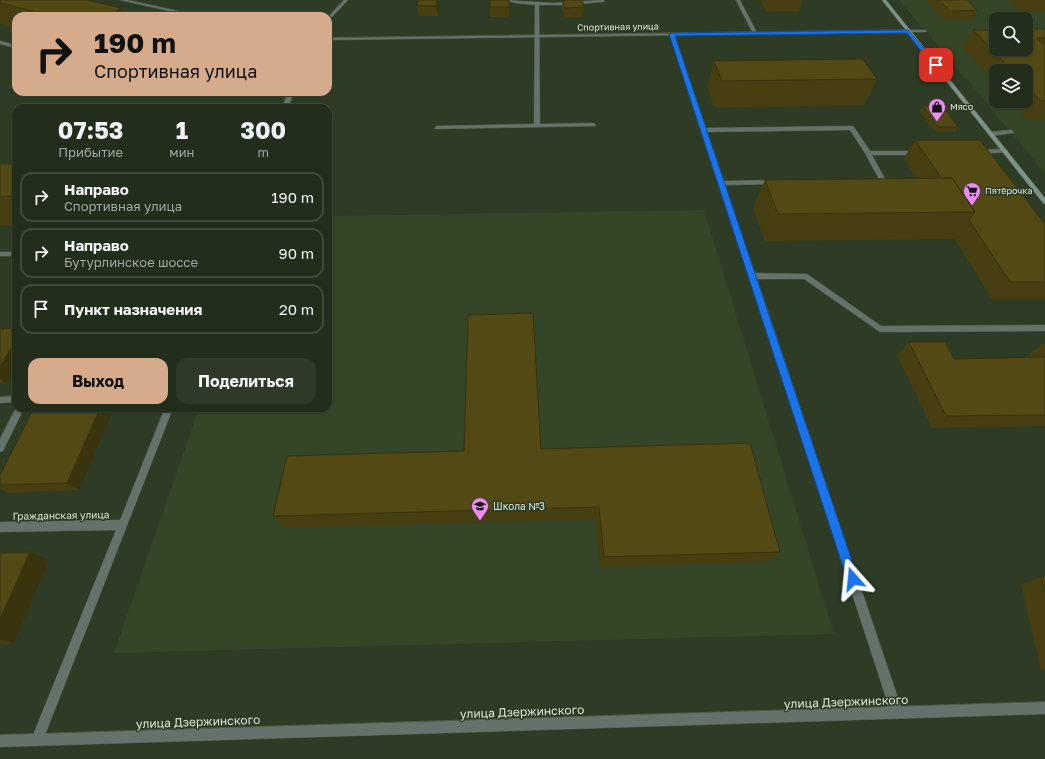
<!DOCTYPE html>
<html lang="ru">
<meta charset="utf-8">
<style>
body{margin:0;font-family:"Golos Text",sans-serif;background:#2e3929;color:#f1f3f6;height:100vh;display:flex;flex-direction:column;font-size:15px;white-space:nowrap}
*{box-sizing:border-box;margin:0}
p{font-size:13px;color:#a2a8a3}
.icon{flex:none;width:22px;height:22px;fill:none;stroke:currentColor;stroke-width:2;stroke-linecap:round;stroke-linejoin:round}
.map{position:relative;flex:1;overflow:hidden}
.details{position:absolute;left:12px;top:104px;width:320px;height:308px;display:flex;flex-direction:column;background:#222d1c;border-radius:12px;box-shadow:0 1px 3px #0004,0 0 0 1px #3f493b}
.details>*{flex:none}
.guide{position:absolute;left:12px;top:12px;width:320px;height:84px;border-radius:12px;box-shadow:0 1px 3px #0004,0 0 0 1px #3f493b;background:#d6ab8b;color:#111;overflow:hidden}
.buttons{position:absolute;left:989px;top:12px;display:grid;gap:8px}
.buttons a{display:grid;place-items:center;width:44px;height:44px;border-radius:8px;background:#222d1c;box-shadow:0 1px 3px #0004,0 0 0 1px #3f493b;font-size:20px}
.pin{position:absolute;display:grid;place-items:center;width:34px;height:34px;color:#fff;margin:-17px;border-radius:8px;box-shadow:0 2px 6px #0006}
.me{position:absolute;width:44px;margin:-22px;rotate:342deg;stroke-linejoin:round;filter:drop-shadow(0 0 3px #0008)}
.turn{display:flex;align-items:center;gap:14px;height:84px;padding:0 16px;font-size:18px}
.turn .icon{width:52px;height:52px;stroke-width:2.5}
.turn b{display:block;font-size:28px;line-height:34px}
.eta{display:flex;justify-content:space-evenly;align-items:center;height:68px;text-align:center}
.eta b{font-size:24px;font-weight:700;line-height:28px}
.cta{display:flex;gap:8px;margin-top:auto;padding:8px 16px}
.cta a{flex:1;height:46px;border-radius:12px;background:#d6ab8b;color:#111;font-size:16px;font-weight:700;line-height:46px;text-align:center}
.cta a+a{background:#2e3929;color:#f1f3f6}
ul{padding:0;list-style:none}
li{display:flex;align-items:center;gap:12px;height:50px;margin:0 8px 6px;padding:0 8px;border:2px solid #3f493b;border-radius:12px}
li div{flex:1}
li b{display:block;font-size:15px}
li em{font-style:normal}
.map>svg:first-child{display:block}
.built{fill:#344528;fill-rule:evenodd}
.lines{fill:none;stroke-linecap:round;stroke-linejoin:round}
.service-casing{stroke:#4d5a45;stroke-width:1}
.minor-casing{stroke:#4d5a45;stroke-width:1}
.secondary-casing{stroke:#4d5a45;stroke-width:1}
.service{fill:#65726c;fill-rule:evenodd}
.minor{fill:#65726c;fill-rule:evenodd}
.secondary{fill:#7d9389;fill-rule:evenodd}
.wall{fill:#473f11}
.shaded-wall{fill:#39330e}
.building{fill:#524914;stroke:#39330e}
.route{fill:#1a73e8;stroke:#114b97}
.labels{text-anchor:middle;stroke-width:3;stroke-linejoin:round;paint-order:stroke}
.far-street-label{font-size:9px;fill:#dbe3d5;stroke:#2e3c25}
.far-poi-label{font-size:9px;fill:#dbe3d5;stroke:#2e3c25;text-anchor:start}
.poi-label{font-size:10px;fill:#dbe3d5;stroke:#2e3c25;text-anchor:start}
.street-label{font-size:10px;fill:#dbe3d5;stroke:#2e3c25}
.near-street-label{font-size:12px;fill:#dbe3d5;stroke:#2e3c25}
</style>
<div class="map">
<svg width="1045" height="759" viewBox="0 0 1045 759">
<rect width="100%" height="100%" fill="#2e3c25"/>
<path class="built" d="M899 0H1045V173L1011 132ZM996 19H1026V49H996ZM996 71H1026V101H996Z
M704 210 834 634 114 653 199 408H328V216Z"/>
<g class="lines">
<g class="service-casing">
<path id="service" d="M344 0H348L328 21V17Z
M502 0 553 3 604 0V2H602L565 5H539L540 124 593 123 596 125 595 126 435 129V127L437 126 534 124 535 5 516 3Z
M736 0H740L757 33V34L753 33Z
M187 13H189V15L181 16Z
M908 30H925L927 31 925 32H906V31Z
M670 33 674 34 706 128 852 126 854 127 870 151H918L921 153 918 155H872L886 181C884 184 877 183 874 182V180L879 179 865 153 850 130 707 132 724 181 774 180 777 182 774 184 725 185 755 273 807 274 881 326 1045 325V331L880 332 804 279H757L903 713 901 717 897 719 893 717 891 713 718 183Z
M0 41 16 45V48L0 44Z
M288 92H294L288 108H282Z
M1011 130 1013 131V133L991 136 988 134 991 132Z
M1005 149 1008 151 1007 152 980 154 977 152 980 150Z
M0 252H16V256H0Z
M16 396V402L0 403V397Z
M16 408H24L3 451 0 452V439Z
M165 408H173L43 740 41 744 37 746 33 744 31 740 116 530 0 532V522L120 520Z"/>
</g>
<g class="minor-casing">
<path id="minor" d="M120 0H128L201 16H192Z
M910 30V31L908 32 328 40V38Z
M1045 702V714L0 747V735Z"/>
</g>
<g class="secondary-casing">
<path id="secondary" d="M882 0H886L1045 198V204L1043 203Z"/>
</g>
<use href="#service" class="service"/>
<use href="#minor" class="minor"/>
<use href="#secondary" class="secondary"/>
</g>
<path class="wall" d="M0 0 121 8 126 16H16V29L0 24Z
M418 0 439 7 438 16H419L417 6Z
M490 0 509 7V17H490Z
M563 0H582L584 7 583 17 564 18 562 8Z
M760 0H803L799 11 766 12Z
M925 0H967L977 10 972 20H944Z
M1008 0H1045V11H1020Z
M1045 29V119H1027L1011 101H1026V71H996V85L962 47 973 30Z
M714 61 877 79 864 105 715 108 707 87Z
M923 106 958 127 955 132H935L919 111Z
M915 140 1045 224V299H992L954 238 953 239 765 241 753 208 765 180 917 179 904 158Z
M0 164H16V225H0Z
M16 328V368L7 384H0V329Z
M909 342 954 359 1032 358 1030 354 1045 342V426L932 428 897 355Z
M34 408 79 490 8 493 0 488V475Z
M541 449 780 552 768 562 600 567 595 519 285 528 273 516Z
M0 553 49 560 14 643 0 644Z
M1041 577H1045V670H1041L1021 584Z"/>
<path class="shaded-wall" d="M437 0H438L439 7 438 16 436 6Z
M121 8 126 16H108Z
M16 339V368L7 384 0 379V367Z
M100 408H114L79 490 67 483Z
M30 552 49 560 14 643 0 640V619Z"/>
<path class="building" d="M0 0H87L121 8 108 16H53L0 3Z
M418 0H437L436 6H417Z
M490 0H509V7H490Z
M563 0H582L584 7 565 8Z
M939 0H967L977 10 950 11Z
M1026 29H1045V38H1037L1045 45V101H1041L1026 85V71H1013L973 30H996V49H1026Z
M863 59 877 79 722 81 714 61Z
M923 106H943L958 127H938Z
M915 140H980L1045 224V282H1010L969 220 975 212 952 178H941Z
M0 164H16V196L0 197Z
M952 178 975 212 778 214 765 180Z
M533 313 541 449 750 443 780 552 604 557 599 507 273 516 287 456 464 451 468 315Z
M16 328V339L0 367V329Z
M909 342H945L954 359 1045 357V415L946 416Z
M34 408H100L67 483 0 485V475Z
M30 552 0 619V553Z
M1041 577H1045V591Z"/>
<path class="route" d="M908 30 938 64V67H934L907 33 675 36 858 579 857 583 853 584 849 583 847 579 669 34 672 33Z"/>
<defs>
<g id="shop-pin" transform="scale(0.9)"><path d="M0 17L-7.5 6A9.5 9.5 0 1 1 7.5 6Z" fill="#f18af4" stroke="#2e3c25"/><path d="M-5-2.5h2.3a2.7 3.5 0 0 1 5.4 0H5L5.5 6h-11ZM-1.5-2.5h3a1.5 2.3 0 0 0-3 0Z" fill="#111"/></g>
<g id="supermarket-pin" transform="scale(0.9)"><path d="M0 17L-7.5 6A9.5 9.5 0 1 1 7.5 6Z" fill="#f18af4" stroke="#2e3c25"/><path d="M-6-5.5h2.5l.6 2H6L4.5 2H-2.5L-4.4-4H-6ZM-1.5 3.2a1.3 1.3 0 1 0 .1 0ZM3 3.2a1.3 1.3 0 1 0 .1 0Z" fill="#111"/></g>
<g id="school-pin" transform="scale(0.9)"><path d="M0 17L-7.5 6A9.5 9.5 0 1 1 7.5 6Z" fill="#f18af4" stroke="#2e3c25"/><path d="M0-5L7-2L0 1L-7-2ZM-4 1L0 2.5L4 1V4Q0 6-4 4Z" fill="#111"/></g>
</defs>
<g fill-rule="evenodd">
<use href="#shop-pin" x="937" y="107"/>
<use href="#supermarket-pin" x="972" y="191"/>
<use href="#school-pin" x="480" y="506"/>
</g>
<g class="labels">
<g class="far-street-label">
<text transform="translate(618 27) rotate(-1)" y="3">Спортивная улица</text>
</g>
<g class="far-poi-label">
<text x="950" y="110">Мясо</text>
<text x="985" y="194">Пятёрочка</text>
</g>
<g class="poi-label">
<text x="493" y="510">Школа №3</text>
</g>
<g class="street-label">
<text transform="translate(61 515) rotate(-1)" y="4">Гражданская улица</text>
</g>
<g class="near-street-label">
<text transform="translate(846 702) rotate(-2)" y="4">улица Дзержинского</text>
<text transform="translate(522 712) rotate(-2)" y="4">улица Дзержинского</text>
<text transform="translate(198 722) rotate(-2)" y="4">улица Дзержинского</text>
</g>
</g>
</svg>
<div class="buttons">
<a><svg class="icon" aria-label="search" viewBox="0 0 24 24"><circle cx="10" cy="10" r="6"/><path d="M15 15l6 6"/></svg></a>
<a><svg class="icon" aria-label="layers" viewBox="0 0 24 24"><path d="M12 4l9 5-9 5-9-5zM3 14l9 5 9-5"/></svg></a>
</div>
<div class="pin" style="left:936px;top:65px;background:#d93025"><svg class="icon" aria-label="arrive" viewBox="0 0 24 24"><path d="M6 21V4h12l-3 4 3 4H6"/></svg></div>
<svg class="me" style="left:853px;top:579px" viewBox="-20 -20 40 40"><path d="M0-17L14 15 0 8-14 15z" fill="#1a73e8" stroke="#fff" stroke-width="4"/></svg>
<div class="guide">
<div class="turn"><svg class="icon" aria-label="right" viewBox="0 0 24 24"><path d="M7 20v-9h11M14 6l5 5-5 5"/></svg><div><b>190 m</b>Спортивная улица</div></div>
</div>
<section class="details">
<div class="eta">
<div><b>07:53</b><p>Прибытие</p></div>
<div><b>1</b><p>мин</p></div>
<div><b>300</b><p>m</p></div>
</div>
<ul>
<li><svg class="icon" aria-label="right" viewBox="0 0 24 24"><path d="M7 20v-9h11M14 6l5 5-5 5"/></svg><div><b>Направо</b><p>Спортивная улица</p></div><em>190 m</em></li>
<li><svg class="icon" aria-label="right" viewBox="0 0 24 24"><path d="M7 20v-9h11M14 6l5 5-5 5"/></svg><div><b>Направо</b><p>Бутурлинское шоссе</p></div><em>90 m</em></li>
<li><svg class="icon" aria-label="arrive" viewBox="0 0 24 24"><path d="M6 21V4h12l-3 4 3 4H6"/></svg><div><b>Пункт назначения</b></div><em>20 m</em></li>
</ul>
<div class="cta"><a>Выход</a><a>Поделиться</a></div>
</section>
</div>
